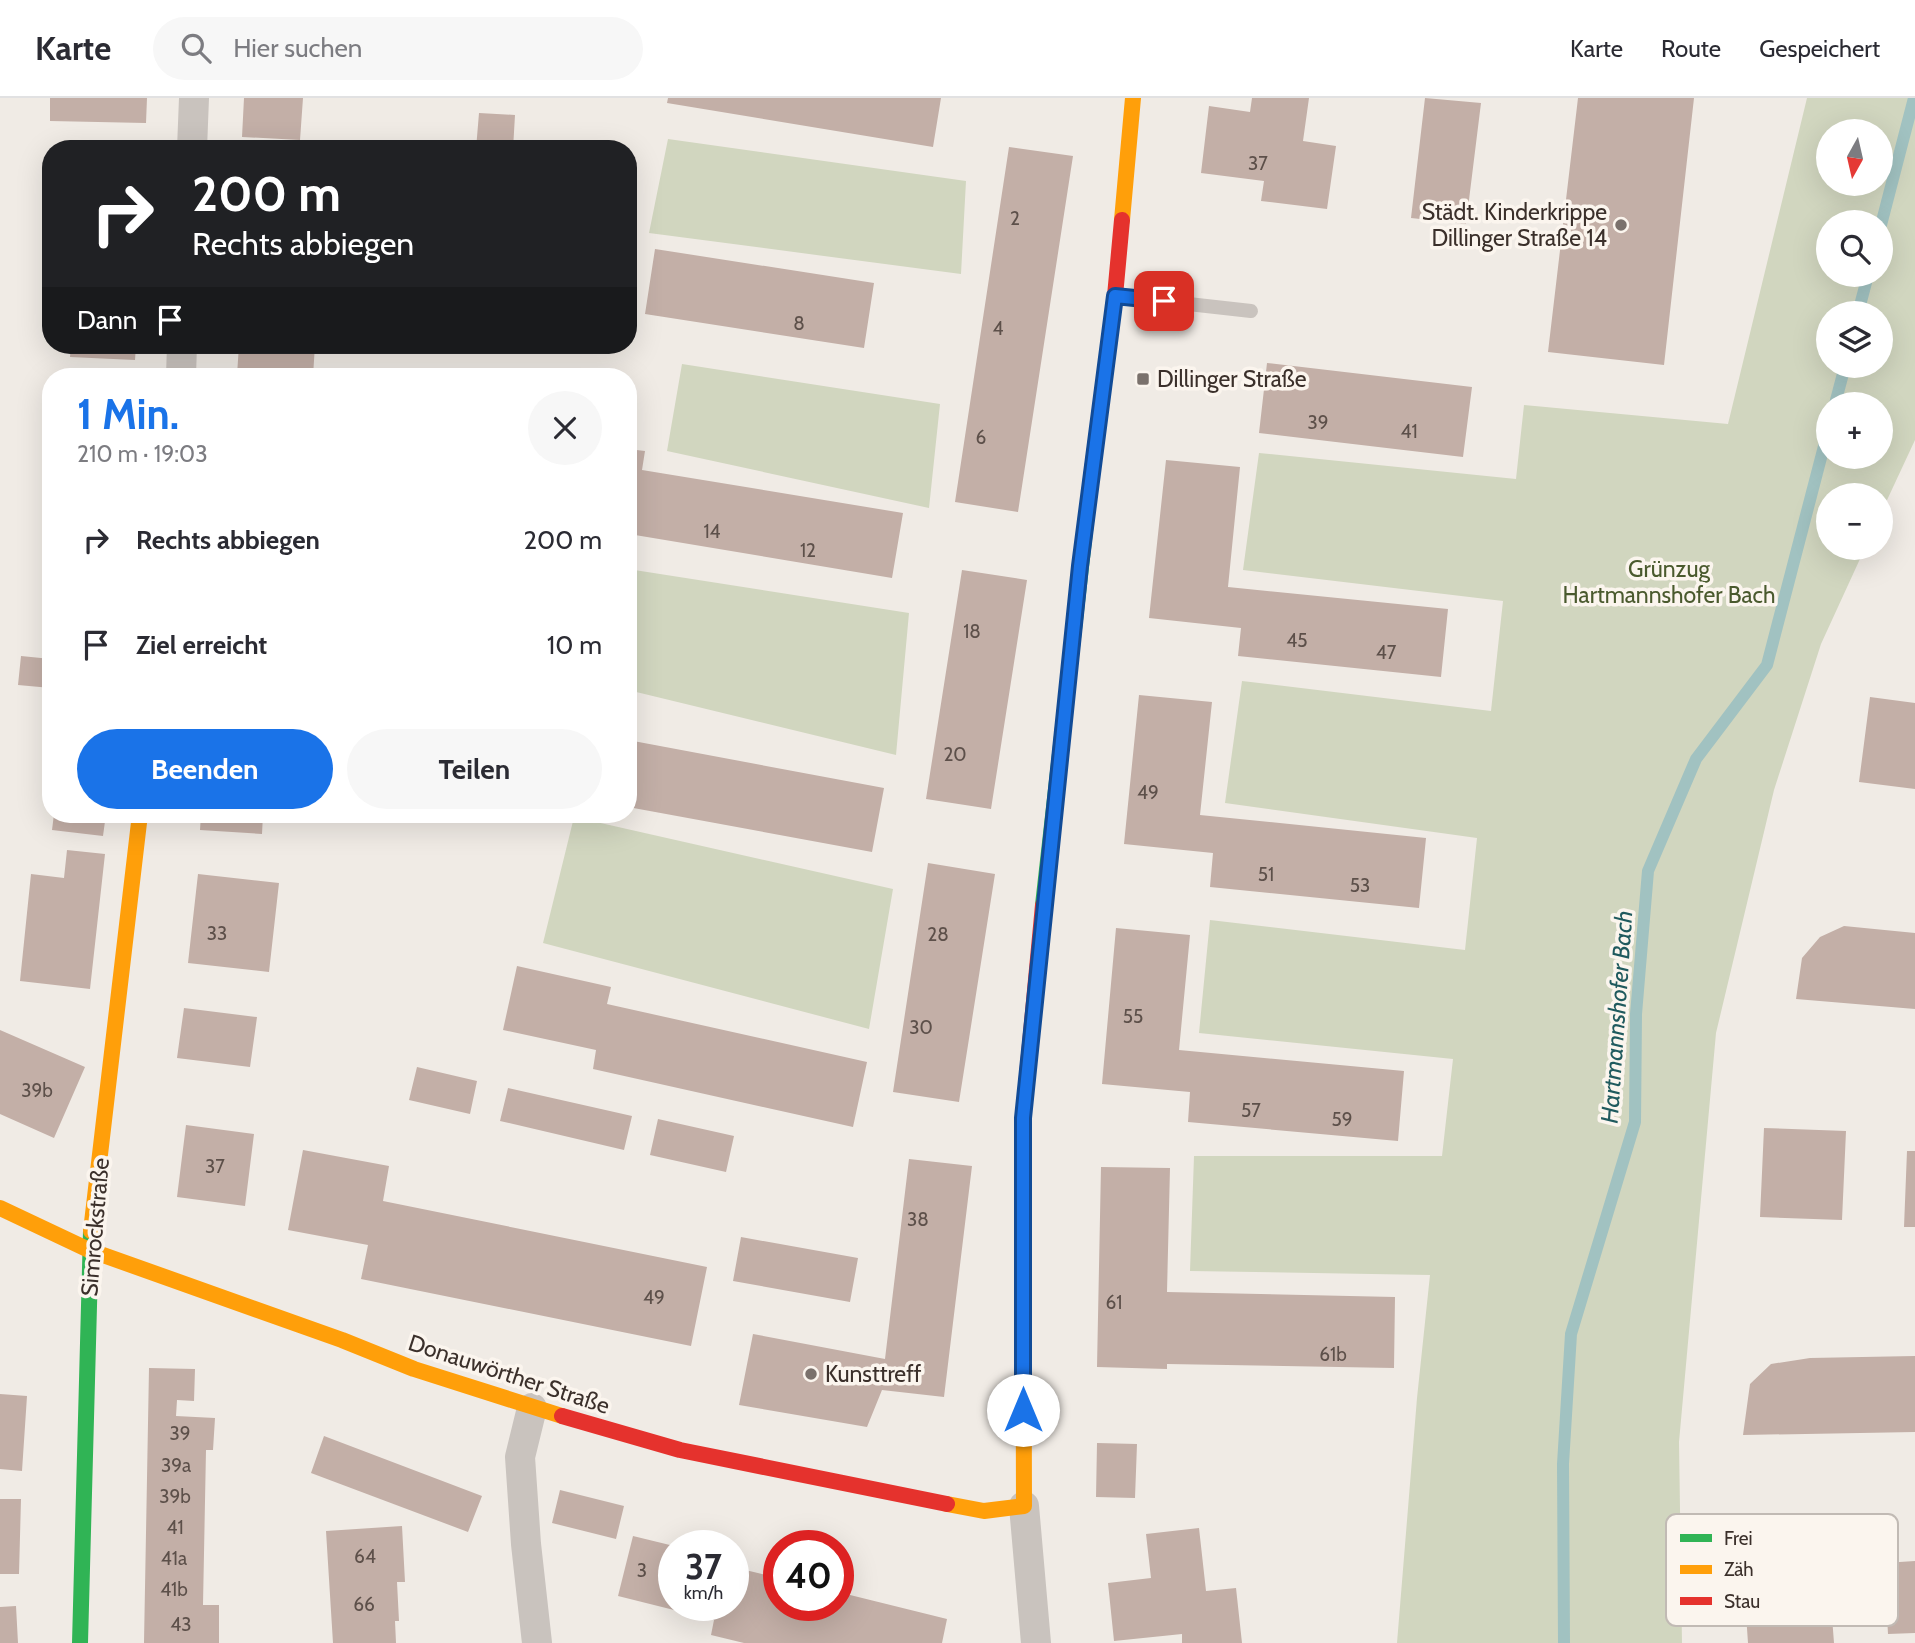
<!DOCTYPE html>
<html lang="de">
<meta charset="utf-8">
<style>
body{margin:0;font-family:Cabin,sans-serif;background:#f7f7f7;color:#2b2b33;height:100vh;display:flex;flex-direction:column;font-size:26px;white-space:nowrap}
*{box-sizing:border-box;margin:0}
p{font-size:23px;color:#7c7c81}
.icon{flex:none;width:38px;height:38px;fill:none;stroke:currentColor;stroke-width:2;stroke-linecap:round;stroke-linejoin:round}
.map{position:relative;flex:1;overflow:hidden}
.panel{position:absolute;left:42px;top:270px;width:595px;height:455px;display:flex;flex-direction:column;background:#fff;border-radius:28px;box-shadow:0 7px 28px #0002}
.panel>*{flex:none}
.top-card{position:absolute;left:42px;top:42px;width:595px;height:214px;border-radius:28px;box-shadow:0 7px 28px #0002;background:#202124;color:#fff;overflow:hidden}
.needle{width:46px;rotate:188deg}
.buttons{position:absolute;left:1816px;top:21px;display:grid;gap:14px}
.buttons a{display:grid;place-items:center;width:77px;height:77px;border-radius:50%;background:#fff;box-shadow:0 7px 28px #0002;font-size:35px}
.speed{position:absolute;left:658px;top:1432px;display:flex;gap:14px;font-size:35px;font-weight:700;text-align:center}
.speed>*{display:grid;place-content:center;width:91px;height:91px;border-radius:50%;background:#fff;box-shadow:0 7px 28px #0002;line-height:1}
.speed small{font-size:18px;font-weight:400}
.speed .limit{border:10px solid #d22;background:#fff;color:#111}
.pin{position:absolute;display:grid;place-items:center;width:60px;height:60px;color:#fff;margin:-30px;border-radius:14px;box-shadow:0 4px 10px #0006}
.me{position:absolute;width:77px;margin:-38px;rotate:0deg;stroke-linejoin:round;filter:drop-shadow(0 0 5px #0008)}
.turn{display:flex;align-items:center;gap:24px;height:147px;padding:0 35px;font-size:32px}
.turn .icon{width:91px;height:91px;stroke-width:2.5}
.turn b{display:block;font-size:49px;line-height:60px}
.then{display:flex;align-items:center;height:66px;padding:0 35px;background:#0003;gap:14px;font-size:26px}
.round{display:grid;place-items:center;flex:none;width:74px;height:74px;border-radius:37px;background:#f7f7f7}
.summary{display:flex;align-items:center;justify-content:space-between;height:119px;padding:0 35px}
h1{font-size:42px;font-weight:700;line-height:52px;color:#1a73e8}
.button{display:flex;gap:14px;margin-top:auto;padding:14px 35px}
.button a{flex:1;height:80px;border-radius:42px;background:#1a73e8;color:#fff;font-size:28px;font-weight:700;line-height:80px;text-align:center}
.button a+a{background:#f7f7f7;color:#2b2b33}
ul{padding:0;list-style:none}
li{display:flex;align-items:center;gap:21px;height:105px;padding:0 35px}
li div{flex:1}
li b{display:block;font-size:26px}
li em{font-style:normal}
header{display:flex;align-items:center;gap:42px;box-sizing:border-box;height:98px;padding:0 35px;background:#fff;border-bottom:2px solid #e1e1e2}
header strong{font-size:33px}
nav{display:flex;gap:38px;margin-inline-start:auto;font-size:24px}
.search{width:490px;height:63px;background:#f7f7f7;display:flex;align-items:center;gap:18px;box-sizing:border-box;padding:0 24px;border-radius:38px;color:#7c7c81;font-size:26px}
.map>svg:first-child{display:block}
.green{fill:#d1d6bf;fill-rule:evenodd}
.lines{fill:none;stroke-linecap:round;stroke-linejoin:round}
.stream{stroke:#a1c2c1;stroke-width:12}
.building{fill:#c3afa7}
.lane{stroke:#c9c3be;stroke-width:14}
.street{stroke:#c9c3be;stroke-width:30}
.fast{stroke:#30b455;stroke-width:16}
.slow{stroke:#ff9f0a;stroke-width:16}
.jam{stroke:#e5322d;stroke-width:16}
.route-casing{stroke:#114b97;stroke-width:18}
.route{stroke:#1a73e8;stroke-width:12}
.poi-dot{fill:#7a716c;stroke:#fbf5ee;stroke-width:2.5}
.labels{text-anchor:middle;stroke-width:7;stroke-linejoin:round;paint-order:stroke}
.number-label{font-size:19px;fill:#5d504a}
.poi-label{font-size:23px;fill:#3b302b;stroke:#fbf5ee;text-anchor:start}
.park-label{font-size:23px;fill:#4a5a2e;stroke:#fbf5ee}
.street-label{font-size:23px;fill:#3b302b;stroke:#fbf5ee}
.water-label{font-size:24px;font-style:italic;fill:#1f5a5e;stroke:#fbf5ee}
.key{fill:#fbf5ee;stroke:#c1bab4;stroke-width:2}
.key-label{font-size:19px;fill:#3b302b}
</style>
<header>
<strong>Karte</strong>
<div class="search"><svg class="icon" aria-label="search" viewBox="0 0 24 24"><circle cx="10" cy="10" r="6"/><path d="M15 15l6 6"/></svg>Hier suchen</div>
<nav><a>Karte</a><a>Route</a><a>Gespeichert</a></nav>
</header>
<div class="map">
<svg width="1915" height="1545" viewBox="0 0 1915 1545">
<rect width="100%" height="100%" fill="#f0ebe5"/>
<path class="green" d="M1807 0H1915V342L1881 415V397H1829V450H1865L1821 546 1774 692 1716 935 1679 1344 1682 1545H1397L1417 1300 1430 1177 1190 1173 1194 1058H1442L1453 961 1199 935 1210 822 1465 852 1477 740 1225 705 1242 583 1491 613 1503 503 1243 472 1259 355 1516 381 1524 307 1728 326ZM1829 33H1881V86H1829ZM1881 124V177H1829V124ZM1881 215V268H1829V215ZM1829 306H1881V359H1829Z
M668 41 966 83 961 176 649 135Z
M682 266 940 306 929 410 667 353Z
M628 471 909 515 896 657 628 592Z
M574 719 893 791 869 931 543 845Z"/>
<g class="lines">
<path class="stream" d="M1881 127 1914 0
M1858 215 1868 177
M1835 306 1845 268
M1564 1545 1563 1366 1571 1236 1635 1024 1636 916 1648 773 1696 661 1767 567 1829 329"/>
</g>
<path class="building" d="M50 0H147L146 25 50 23Z
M244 0H303L300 42 242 39Z
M668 0H941L933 49 667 5Z
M1252 0H1309L1303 43 1336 48 1327 111 1261 103 1264 83 1201 75 1209 8 1250 14Z
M1425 0 1481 5 1466 126 1411 120Z
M1578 0H1694L1664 267 1548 254Z
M479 15 515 17 513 51H476Z
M1009 49 1073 58 1018 414 955 404Z
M655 151 874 185 864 250 645 216Z
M71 247H136L135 262 70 259Z
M239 247H315L313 278 237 277Z
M1267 265 1472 289 1463 359 1259 335Z
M628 351 645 353 642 372 903 415 892 480 629 436 632 419H628Z
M1166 362 1240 369 1228 489 1448 511 1441 579 1238 558 1241 530 1149 520Z
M962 472 1027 482 991 711 926 701Z
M21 558 51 561V590L18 587Z
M1139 597 1212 604 1200 717 1426 740 1419 810 1210 789 1213 755 1124 746Z
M1870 599 1915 605V691L1859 684Z
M628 642 884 690 872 754 628 709Z
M54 716H106L103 738 52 732Z
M201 716H263L262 736 200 732Z
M67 752 105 756 90 891 20 883 31 776 64 780Z
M928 765 995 776 959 1004 893 994Z
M198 776 279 785 269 874 188 865Z
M1844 828 1915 835V911L1796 901 1802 860 1820 839Z
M1116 830 1190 837 1179 952 1404 973 1398 1043 1188 1024 1190 994 1102 986Z
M517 868 611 889 607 906 867 964 853 1029 593 971 596 952 503 932Z
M184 910 257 919 250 969 177 960Z
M0 932 85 969 54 1040 0 1016Z
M417 969 477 983 470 1016 409 1002Z
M508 990 632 1018 624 1052 500 1023Z
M658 1021 734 1038 726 1074 650 1057Z
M186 1027 254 1036 245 1108 177 1099Z
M1764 1030 1846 1033 1842 1122 1760 1119Z
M303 1052 389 1068 383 1103 707 1169 691 1248 361 1181 368 1147 288 1132Z
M1907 1053H1915V1129H1904Z
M909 1061 972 1068 944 1299 882 1292 867 1329 739 1307 753 1236 885 1261Z
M1101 1069 1170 1070 1167 1194 1395 1199 1394 1270 1167 1266V1271L1097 1269Z
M741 1139 858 1160 850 1204 733 1183Z
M1915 1258V1334L1743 1337 1750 1286 1771 1266 1810 1260Z
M149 1270 195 1271 194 1303 177 1302 176 1318 215 1320 213 1352H206L203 1507H219V1545H144Z
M0 1296 27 1298 22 1373 0 1371Z
M324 1338 482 1398 468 1434 311 1375Z
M1097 1345 1137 1346 1135 1400 1096 1399Z
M560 1392 624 1408 616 1441 552 1425Z
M0 1401H21L19 1476H0Z
M402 1428 405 1484H397L399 1523H395L396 1545H333L326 1433Z
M1199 1430 1206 1493 1236 1490 1242 1545H1182V1536L1114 1543 1108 1485 1151 1480 1146 1436Z
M633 1438 674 1448V1507H733V1469L779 1480V1507H838V1494L947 1521 942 1545H744L711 1537 714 1522 618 1498Z
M1915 1463V1535L1888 1536 1884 1465Z
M1828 1466 1834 1545H1748L1743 1472Z
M16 1508 18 1545H0V1509Z"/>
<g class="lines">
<path class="lane" d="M1117 198 1251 213"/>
<path class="street" d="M192 51 194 0
M181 278 182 247
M532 1310 520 1359 526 1446 537 1545
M1024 1408 1036 1545"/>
<path class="fast" d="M1043 807 1091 380
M80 1545 91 1133"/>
<path class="slow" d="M1122 122 1133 0
M0 1110 89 1152 342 1242 414 1271 562 1318
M91 1133 140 716
M947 1406 984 1413 1024 1408 1023 1050"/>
<path class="jam" d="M1091 380 1115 198 1122 122
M1023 1050V1020L1043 807
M562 1318 680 1352 947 1406"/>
</g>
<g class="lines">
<g class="route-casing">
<path id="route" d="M1023 1312V1020L1080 468 1115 198 1164 203"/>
</g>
<use href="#route" class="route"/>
</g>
<g class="poi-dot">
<circle cx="1621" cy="127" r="7"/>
<rect x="1136" y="274" width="14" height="14" rx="3.5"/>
<circle cx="811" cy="1276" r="7"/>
</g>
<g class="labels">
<g class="number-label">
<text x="1258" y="72">37</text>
<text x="1015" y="127">2</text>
<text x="799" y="232">8</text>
<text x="998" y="237">4</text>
<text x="1318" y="331">39</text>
<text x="1409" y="340">41</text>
<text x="981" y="346">6</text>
<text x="712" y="440">14</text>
<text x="808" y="459">12</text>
<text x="972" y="540">18</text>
<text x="1297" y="549">45</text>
<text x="1386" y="561">47</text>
<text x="955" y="663">20</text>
<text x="1148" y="701">49</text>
<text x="1266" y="783">51</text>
<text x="1360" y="794">53</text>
<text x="217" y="842">33</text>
<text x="938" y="843">28</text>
<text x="1133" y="925">55</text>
<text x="921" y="936">30</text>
<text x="37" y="999">39b</text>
<text x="1251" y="1019">57</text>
<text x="1342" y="1028">59</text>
<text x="215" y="1075">37</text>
<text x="918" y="1128">38</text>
<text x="654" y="1206">49</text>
<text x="1114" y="1211">61</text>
<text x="1333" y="1263">61b</text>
<text x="180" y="1342">39</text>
<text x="176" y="1374">39a</text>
<text x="175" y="1405">39b</text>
<text x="175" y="1436">41</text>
<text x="365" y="1465">64</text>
<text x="174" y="1467">41a</text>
<text x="642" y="1479">3</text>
<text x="174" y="1498">41b</text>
<text x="364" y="1513">66</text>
<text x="181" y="1533">43</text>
</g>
<g class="poi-label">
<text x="1607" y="122" text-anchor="end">Städt. Kinderkrippe<tspan x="1607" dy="26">Dillinger Straße 14</tspan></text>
<text x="1157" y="289">Dillinger Straße</text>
<text x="825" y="1284">Kunsttreff</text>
</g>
<g class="park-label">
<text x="1669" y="479">Grünzug<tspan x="1669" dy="26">Hartmannshofer Bach</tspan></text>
</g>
<g class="street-label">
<text transform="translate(95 1129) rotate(-85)" y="8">Simrockstraße</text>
<text transform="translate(509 1276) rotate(18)" y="8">Donauwörther Straße</text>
</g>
<g class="water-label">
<text transform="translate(1617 919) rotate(-86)" y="8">Hartmannshofer Bach</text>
</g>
</g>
<rect x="1666" y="1416" width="232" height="112" rx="10" class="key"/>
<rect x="1680" y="1436" width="32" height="8" fill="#30b455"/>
<rect x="1680" y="1467" width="32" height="9" fill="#ff9f0a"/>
<rect x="1680" y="1499" width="32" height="8" fill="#e5322d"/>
<g class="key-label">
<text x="1724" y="1447">Frei</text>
<text x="1724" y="1478">Zäh</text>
<text x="1724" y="1510">Stau</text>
</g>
</svg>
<div class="buttons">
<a><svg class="needle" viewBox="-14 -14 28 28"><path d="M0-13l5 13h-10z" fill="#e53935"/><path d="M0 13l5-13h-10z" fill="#7c7c81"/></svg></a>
<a><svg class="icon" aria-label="search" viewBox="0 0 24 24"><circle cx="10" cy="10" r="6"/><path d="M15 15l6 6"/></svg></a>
<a><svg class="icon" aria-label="layers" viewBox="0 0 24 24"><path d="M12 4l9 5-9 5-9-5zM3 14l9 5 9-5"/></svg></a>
<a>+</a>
<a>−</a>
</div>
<div class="speed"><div>37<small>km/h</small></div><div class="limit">40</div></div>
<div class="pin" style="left:1164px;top:203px;background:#d93025"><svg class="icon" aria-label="arrive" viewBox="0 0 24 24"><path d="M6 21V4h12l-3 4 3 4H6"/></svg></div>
<svg class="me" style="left:1023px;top:1312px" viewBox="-20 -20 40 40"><circle r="19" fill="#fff"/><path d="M0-13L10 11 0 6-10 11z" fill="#1a73e8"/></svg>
<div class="top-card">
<div class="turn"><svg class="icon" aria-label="right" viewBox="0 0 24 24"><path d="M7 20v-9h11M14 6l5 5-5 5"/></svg><div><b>200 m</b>Rechts abbiegen</div></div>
<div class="then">Dann<svg class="icon" aria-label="arrive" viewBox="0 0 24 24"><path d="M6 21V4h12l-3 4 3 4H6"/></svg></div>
</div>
<section class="panel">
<div class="summary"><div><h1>1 Min.</h1><p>210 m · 19:03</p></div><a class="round"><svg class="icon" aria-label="close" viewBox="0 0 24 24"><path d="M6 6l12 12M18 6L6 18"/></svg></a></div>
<ul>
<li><svg class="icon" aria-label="right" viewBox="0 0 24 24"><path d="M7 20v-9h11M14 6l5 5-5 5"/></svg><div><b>Rechts abbiegen</b></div><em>200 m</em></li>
<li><svg class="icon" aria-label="arrive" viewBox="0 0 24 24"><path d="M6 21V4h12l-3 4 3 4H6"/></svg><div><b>Ziel erreicht</b></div><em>10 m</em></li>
</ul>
<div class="button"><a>Beenden</a><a>Teilen</a></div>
</section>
</div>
